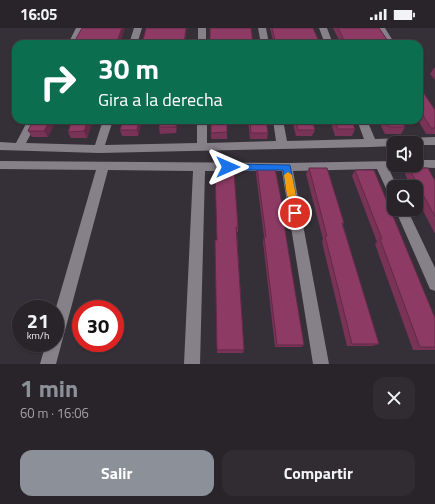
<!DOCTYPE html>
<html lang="es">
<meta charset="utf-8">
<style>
body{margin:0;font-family:"Titillium Web",sans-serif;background:#302c31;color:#f1f3f6;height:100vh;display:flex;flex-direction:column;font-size:15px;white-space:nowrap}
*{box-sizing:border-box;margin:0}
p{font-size:13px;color:#a5a4a8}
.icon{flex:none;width:22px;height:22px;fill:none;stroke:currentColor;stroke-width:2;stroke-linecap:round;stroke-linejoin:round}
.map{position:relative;height:336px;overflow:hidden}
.drawer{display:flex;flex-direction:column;background:#282429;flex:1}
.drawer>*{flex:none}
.guide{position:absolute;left:12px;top:12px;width:411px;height:84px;border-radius:12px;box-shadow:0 1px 3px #0004,0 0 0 1px #444146;background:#0b6e4f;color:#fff;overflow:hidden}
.fabs{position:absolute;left:387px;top:108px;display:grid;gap:8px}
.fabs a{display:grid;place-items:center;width:36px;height:36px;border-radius:8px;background:#282429;box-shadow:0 1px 3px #0004,0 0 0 1px #444146;font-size:20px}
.speed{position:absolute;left:12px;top:272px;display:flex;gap:8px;font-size:20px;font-weight:700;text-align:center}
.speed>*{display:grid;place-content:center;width:52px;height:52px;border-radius:50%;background:#282429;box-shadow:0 1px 3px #0004,0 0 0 1px #444146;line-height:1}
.speed small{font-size:10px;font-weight:400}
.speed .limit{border:6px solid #d22;background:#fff;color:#111}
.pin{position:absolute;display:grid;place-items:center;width:34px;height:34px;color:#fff;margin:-17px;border:2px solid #fff;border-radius:50%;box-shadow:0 1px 4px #0007}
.me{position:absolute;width:44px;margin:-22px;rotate:90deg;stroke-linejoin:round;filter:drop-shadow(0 0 3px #0008)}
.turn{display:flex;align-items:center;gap:14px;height:84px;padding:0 20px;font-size:18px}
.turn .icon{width:52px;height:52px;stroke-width:2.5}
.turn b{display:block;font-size:28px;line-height:34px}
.round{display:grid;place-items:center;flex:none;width:42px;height:42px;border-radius:12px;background:#302c31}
.head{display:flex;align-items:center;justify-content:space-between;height:68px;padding:0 20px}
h1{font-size:24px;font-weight:700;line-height:30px;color:#8c9099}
.cta{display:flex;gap:8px;margin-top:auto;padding:8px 20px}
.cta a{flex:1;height:46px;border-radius:12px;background:#8c9099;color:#fff;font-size:16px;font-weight:700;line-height:46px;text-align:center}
.cta a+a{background:#302c31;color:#f1f3f6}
.status{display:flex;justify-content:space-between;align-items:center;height:28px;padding:0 20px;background:#282429;direction:ltr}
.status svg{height:11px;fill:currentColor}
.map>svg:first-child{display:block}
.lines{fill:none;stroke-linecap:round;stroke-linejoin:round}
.street{fill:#868088;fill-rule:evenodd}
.wall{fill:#793356}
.shaded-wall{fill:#632946}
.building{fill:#8d3b64;stroke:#632946}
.route{fill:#1a73e8;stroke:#114b97}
.slow{fill:#f59e0b}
</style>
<div class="status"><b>16:05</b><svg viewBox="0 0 49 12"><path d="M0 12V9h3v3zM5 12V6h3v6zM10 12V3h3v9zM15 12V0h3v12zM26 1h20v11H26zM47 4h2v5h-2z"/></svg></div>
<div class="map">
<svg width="435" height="336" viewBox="0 0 435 336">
<rect width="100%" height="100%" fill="#353037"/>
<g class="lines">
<path class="street" d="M76 0H84L76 16H68Z
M134 0H142L137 16H129Z
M198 0H206V16H198Z
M258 0H266L269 16H261Z
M319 0H327L333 16H325Z
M377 0H385L395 16H387Z
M28 92H38L26 115 95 117 103 92H113L105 117 197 115V92H207V115L276 113 273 92H283L287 113 364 111 357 92H367L375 111 435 109V117H416V115H394V118L371 119 99 125 0 122V114L16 115Z
M416 132H435V140L412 139 411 137H416Z
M0 133 287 135 394 133V137H400L398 140 389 141 397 159H394V171L390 169 377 141 293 143 329 336H313L282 143H205L200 336H184L193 143 108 142 56 336H40L46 315H55V283L96 142 0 141Z
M395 181H407L435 240V263L430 261Z"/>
</g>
<path class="wall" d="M270 0H313L320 16H274Z
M333 0H379L390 16H341Z
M434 40H435V52L430 46Z
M419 58 435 82V106H426L418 92H419Z
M33 92H56L48 109H32L28 103Z
M93 92 87 110H71L68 104Z
M123 92H142L138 108H122L120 102Z
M178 92 176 105 160 106 159 99Z
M211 92 227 104V111H211Z
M248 92H266L268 105 267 111H250Z
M292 92H312L315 102 312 108H296Z
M330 92H351L355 101 352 108H335Z
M378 92H401L405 99 401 106H385Z
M257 140 286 196 284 200 304 317 301 319H275L263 214 264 209 256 146Z
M309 140 344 195 343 197 379 316 373 318H347L322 214 323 211 306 146Z
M409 140 435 153V206L416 169V159H411L405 146Z
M355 142 435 290V322H413L375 216 377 214 352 148Z
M215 143 238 199V204H237L244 322 243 325H217L215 212H217Z"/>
<path class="shaded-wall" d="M122 0H125L120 16H116Z
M186 0H187L185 16H184Z
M50 92H56L48 109 44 103Z
M88 92H93L87 110 84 103Z
M139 92H142L138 108 137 102Z
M176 92H178L176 105Z"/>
<path class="building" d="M82 0H122L116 16H73Z
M146 0H186L184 16H142Z
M210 0H251L253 16H210Z
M272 0H313L320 16H276Z
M338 0H379L390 16H346Z
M419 58 435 82V100H431L419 81Z
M33 92H50L44 103H28Z
M72 92H88L84 103 68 104Z
M123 92H139L137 102H120Z
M160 92H176V99H159Z
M211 92H227V104L211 105Z
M250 92H266L268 105H251Z
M296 92H312L315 102H298Z
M335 92H351L355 101H338Z
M385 92H401L405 99H389Z
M257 140H275L286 196H284L304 317H277L264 209H266Z
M309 140H327L344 195H342L379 316H352L325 208H327Z
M409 140H428L435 153V189Z
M355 142H374L435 290V319H420L380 211H382Z
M215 143H234L238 199H236L244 322H217L215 212H217Z"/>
<path class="route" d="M228 136 290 137 299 185 298 187H291L290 185 283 142H228L224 139Z"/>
<path class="slow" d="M288 144 292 147 296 168 292 171 287 168 284 147Z"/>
</svg>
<div class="fabs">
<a><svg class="icon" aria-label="sound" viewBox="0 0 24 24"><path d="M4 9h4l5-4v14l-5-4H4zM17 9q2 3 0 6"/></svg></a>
<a><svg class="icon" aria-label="search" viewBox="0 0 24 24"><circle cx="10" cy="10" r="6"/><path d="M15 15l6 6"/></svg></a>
</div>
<div class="speed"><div>21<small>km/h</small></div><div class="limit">30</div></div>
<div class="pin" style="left:295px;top:185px;background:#d93025"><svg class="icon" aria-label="arrive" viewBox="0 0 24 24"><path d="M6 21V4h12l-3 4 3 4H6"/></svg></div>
<svg class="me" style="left:228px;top:139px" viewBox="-20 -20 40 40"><path d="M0-17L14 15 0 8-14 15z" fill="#1a73e8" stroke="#fff" stroke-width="4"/></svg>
<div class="guide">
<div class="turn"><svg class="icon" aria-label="right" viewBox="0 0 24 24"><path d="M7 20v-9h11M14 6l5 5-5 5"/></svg><div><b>30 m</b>Gira a la derecha</div></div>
</div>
</div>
<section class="drawer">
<div class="head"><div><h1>1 min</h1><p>60 m · 16:06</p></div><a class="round"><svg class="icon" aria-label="close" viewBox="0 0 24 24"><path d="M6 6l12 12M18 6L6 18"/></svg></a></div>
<div class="cta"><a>Salir</a><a>Compartir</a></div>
</section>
